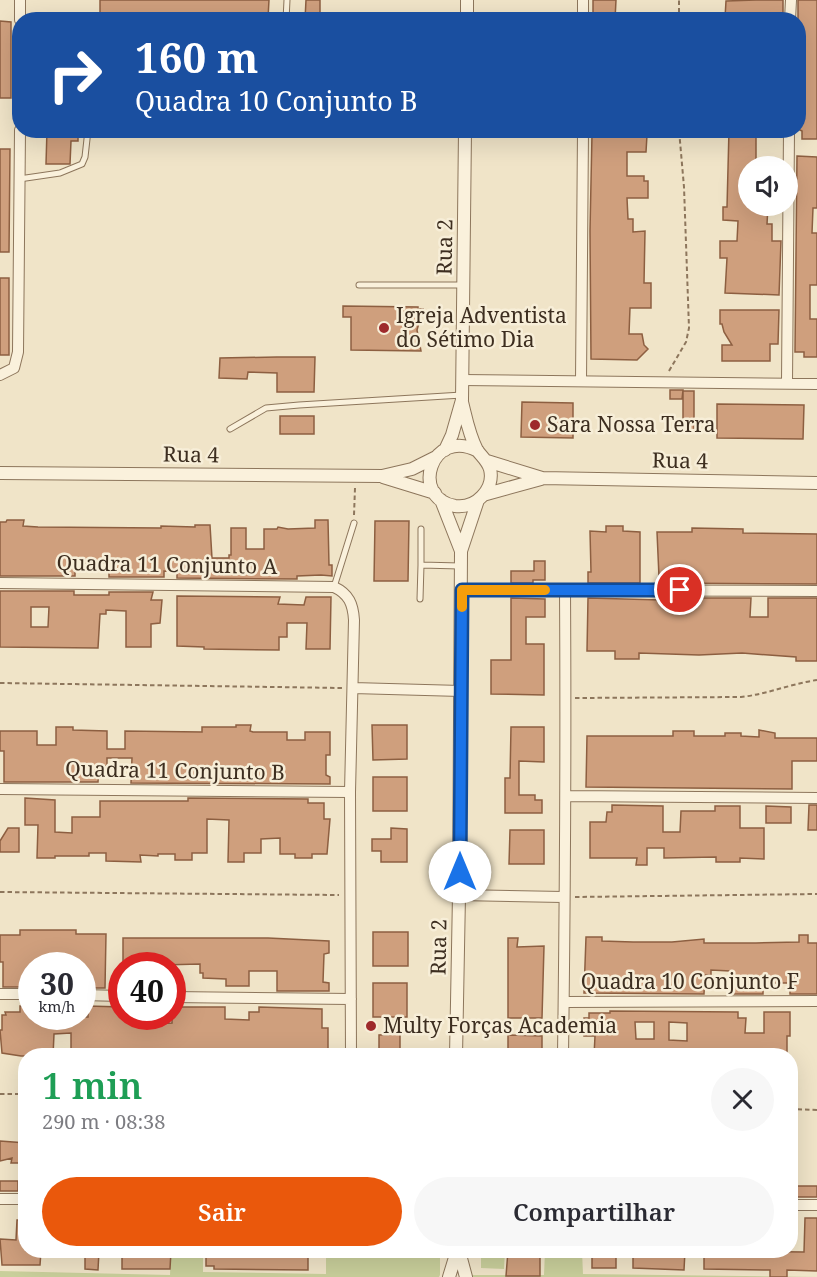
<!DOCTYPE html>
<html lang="pt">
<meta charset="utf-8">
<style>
body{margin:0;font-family:"Noto Serif",serif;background:#f7f7f7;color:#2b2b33;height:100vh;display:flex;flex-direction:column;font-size:22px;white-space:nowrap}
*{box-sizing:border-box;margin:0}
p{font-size:20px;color:#7c7c81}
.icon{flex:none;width:33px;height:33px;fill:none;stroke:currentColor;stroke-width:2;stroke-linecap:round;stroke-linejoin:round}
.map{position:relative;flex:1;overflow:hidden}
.details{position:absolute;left:18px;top:1048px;width:780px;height:210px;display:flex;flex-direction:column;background:#fff;border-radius:24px;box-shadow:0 6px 24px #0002}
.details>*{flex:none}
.top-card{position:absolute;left:12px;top:12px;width:794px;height:126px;border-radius:24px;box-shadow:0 6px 24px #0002;background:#1a4fa0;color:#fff;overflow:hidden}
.fabs{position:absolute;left:738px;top:156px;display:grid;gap:12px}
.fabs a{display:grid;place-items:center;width:60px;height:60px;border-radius:50%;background:#fff;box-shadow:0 6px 24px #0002;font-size:30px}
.speed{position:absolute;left:18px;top:952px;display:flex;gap:12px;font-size:30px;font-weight:700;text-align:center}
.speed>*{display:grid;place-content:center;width:78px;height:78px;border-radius:50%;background:#fff;box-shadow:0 6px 24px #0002;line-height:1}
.speed small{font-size:15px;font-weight:400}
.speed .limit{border:9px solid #d22;background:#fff;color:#111}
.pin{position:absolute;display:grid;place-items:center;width:51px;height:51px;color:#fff;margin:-26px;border:3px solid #fff;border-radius:50%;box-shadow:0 2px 6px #0007}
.me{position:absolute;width:66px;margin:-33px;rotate:0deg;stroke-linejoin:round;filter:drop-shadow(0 0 4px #0008)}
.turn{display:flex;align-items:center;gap:21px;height:126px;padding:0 24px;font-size:27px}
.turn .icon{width:78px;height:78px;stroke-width:2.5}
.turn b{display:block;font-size:42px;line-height:51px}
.round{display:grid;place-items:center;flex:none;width:63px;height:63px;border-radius:32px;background:#f7f7f7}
.head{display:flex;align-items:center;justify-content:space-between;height:102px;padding:0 24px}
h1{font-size:36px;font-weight:600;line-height:45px;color:#1e9e55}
.primary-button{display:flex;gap:12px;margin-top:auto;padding:12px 24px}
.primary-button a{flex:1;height:69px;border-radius:36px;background:#ea580c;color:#fff;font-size:24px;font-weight:600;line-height:69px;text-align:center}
.primary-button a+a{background:#f7f7f7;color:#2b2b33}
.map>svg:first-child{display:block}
.green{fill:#c9cf9b}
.building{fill:#cf9f7d;stroke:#8d5f41;stroke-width:1.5;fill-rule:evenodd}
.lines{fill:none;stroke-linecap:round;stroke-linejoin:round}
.service-casing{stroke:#8d765c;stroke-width:7}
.minor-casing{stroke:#8d765c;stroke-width:12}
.tertiary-casing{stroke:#8d765c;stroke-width:14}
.path{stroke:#8d765c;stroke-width:2;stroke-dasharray:4.5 3;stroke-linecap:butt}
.service{stroke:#faf1dc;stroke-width:5}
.minor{stroke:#faf1dc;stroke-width:10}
.tertiary{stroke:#faf1dc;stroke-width:12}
.route-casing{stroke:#114b97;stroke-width:15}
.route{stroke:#1a73e8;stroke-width:10}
.slow{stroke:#f59e0b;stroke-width:10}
.poi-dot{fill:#9e2a2b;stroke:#f7eed8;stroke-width:2}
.labels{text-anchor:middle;stroke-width:5;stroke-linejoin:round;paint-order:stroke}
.street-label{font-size:21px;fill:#3d2e20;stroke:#f7eed8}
.poi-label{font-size:21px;fill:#3d2e20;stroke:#f7eed8;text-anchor:start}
</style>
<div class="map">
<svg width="817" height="1277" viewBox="0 0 817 1277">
<rect width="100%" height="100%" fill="#f0e4c8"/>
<path class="green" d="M171 1251H203V1272L326 1274V1251H440V1275L439 1277H0V1271L170 1275Z
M481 1251H505L504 1269 481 1268Z
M545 1251H582L583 1274 817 1277H470V1275H544Z"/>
<path class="building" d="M100 0H269L268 18 100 17Z
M306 0H320V20H305Z
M593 0H616L615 20H593Z
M756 0H783V20L725 18 726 1Z
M798 0H817V139H802V131L798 129Z
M0 21 11 22V98H0Z
M47 130H78V141H71L70 164H46Z
M601 130H638L647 135 646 152H627V176H644V181H648V198H627L628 219H633V232L645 231 644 283H651V308H630L629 334H642L644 345 648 349 637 360 591 359 590 231 592 134 601 135Z
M729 130H756V166H748V206H768L767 224H772V241H781L779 295 725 293 727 258H720V241H737L738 221 723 220V207H727Z
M0 149H10L9 252H0Z
M797 156 817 157V208H813L812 233H817V285H810V319H817V357H804V352H795Z
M0 278H9V355H0Z
M343 306 418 307V309H423L417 330 421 351 351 350V317H343Z
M720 310H779L778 344H770V361H722V345H732L724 332 722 324H720Z
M277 357H315L314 392H277V373L248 372 247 379 219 378 220 358Z
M670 390H683L682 399H670Z
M683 391H694V431L683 430Z
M522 402 573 403V438L521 437Z
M717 404 804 405 803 439 717 438Z
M280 416H314V434H280Z
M7 520H24L23 526 38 527 161 528V526L195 527V525H210L212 558H229V555H231V528H246V549H264V529H277L278 527 288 529 315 528V520H328L329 565H332V576L321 575 297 576V579L177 578V572L164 571V577H109V563H75V576H0V522H6Z
M375 521H409L408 581H374Z
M606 526H623V531L640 532V583H588V572H591L590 531 606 532Z
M692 528 743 529V533L817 534V584L661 583V577H659L657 532H692Z
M534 561H545V580H533V583H511V571H534Z
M0 591H74V595H109V592H153L151 600H162L160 623 151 624V647H126V611L106 610V614H100L98 648 0 647ZM31 607H49L48 627H31Z
M177 596 280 597 278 604 304 605 306 597H331L330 649H306L307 623H287V637H279V650L204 649V647L177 646Z
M511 598 545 599V617H526V644H544V695L491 694V660H511Z
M588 598 661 600V598H674V600L691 601V598H751L750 617H768V598H817V661H796V657L742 653 699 655 639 653V659H615V651H587Z
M236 725H251L250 731 253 732H287V740H305V732H330V755H326V775L330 777V784L131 783 132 758H107V766L99 765 98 782H4V751H0V731H37V745H56V727H73V730L107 731V749H125V731L202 732V727H236Z
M372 725H407V759L373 760Z
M511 727H544V762L519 761V795H535V800H542V813H505V778H510Z
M759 730 775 733V738H817V761H792V789L586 787 587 736H673V731H694V736H725V733H741V736L759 737Z
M373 777H407V811H373Z
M25 798 55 800V832L72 833V817H100V801H188V798L308 799V803H324V819H330L327 854H312V858H295V854H280V838L261 839V853H244V862H228L229 820 207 819V853H192V860H175V854H158V856L140 855 141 862 106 861V853H89V856H55V858H37L38 825H25Z
M612 805 663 806V832H680L681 811H715V806H740V828H764V859L740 858V862H716V857L664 858V848H647V865H636L637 858H590V822H606L607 812H612Z
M809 805H817V830H808Z
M766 806 791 807V823H766Z
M8 828H19V852H0V841Z
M391 828 407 829V862H381V851H372V839H391Z
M510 830H544V864H509Z
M20 930H76V934H106L105 988H82V966H32L31 987H3V962H0V935H20Z
M373 932H408V966H373Z
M799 935H808V943H817V994H790V983H763V994H730V971L711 970V975H705L704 994 584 993 586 937H602V941L633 942H672L704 939V943H756L799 942Z
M123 938H268L329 941V953L324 954 323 982 329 983V991H277V971H249V986H226V979L203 978V973H200V964L123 966Z
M508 938H518L517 947 544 946 542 1018H508Z
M373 983H407V1017H373Z
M20 1006H32V1017H88V1006L122 1007V1017H154L153 1024 172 1023V1007H225V1019L249 1020V1012H259V1007L322 1009V1028H328V1054L326 1056H74V1051H71V1033L54 1034 53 1056H21L2 1053 0 1030H2V1015H6L5 1012H20Z
M610 1011 738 1012V1018H746L745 1033H764V1012H790V1036H787V1056H594L595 1036H584V1018H589V1013H610ZM635 1022H654V1039H636ZM669 1022 687 1023V1041L669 1040Z
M400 1034V1056H379V1035Z
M508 1035 542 1036V1056H508Z
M0 1141 26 1143V1163H11L12 1158 0 1161Z
M0 1181H18V1191H0Z
M790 1186H817V1197H790Z
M805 1218H817V1271L787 1270V1277H770V1270L704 1269V1251L804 1252Z
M17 1220H26V1251H41L40 1265H2L0 1239 16 1240Z
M85 1251H99L98 1270 85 1269Z
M122 1251H171L170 1269H122Z
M206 1251H308V1270L214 1269V1266H206Z
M508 1251H540V1276H506Z
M592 1251H616V1268H592Z
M636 1251H685L684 1270 633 1268V1255H636Z"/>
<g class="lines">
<g class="service-casing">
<path id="service" d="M286 20 287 0
M19 179 60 173 82 164 85 157 88 130
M359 285H462
M230 429 266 408 299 405 462 395
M421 565V529
M334 587 354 523
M420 599 421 565 460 566"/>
</g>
<g class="minor-casing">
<path id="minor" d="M20 20V0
M583 20V0
M790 20 791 0
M0 375 14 368 18 352 20 130
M462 380 817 384
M581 381 583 130
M787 383 789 130
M0 583 334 587C349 594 353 604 354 620L350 792 351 1056
M462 590 817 591
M353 688 461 691
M0 789 350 792
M566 796 817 798
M459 895 563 897
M0 994H32
M82 995 122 996
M172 997 351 999
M564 1002 817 1001
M563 1056C565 901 566 745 565 590
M0 1199H26
M790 1205H817"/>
</g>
<g class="tertiary-casing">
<path id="tertiary" d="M467 20V0
M462 402C466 418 469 435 477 450 481 456 487 460 490 469 495 489 476 509 455 506 409 498 431 426 478 451
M445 450 452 435 462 400 465 130
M487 461 542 478 817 483
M0 473 382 476 412 469 436 457
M383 477 435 493
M483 495 541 479
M441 500 461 551
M456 1056 459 895 461 551 478 500
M459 1251 466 1277
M449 1277 457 1251"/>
</g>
<path class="path" d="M679 20V0
M669 371 686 342 689 328 684 187 679 130
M354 515 355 488
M0 683 342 688
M575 698 741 697C768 694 790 684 817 680
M0 892 339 895
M575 897 817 894
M0 1094H26
M790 1109 817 1110"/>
<use href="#service" class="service"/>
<use href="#minor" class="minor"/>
<use href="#tertiary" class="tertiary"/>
</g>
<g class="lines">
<g class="route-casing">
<path id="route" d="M460 872 462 590H680"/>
</g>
<use href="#route" class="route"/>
<path class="slow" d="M462 607V590H545"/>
</g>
<g class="poi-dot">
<circle cx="384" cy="328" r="6"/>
<circle cx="535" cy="425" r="6"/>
<circle cx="371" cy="1026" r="6"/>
</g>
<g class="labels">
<g class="street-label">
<text transform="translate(445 247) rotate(-89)" y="7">Rua 2</text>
<text transform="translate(191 455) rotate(1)" y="7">Rua 4</text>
<text transform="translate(680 461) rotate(1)" y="7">Rua 4</text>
<text transform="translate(167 565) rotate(1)" y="7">Quadra 11 Conjunto A</text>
<text transform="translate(175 771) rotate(1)" y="7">Quadra 11 Conjunto B</text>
<text transform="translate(439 947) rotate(-89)" y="7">Rua 2</text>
<text x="690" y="989">Quadra 10 Conjunto F</text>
</g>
<g class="poi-label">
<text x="396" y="323">Igreja Adventista<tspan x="396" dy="24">do Sétimo Dia</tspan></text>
<text x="547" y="432">Sara Nossa Terra</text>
<text x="383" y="1033">Multy Forças Academia</text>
</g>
</g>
</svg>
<div class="fabs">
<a><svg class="icon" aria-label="sound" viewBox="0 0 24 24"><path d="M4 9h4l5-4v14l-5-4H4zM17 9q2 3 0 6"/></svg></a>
</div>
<div class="speed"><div>30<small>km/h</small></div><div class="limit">40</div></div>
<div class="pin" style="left:680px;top:590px;background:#d93025"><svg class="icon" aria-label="arrive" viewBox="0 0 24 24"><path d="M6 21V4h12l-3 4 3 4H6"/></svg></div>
<svg class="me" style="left:460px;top:872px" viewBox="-20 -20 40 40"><circle r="19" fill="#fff"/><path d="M0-13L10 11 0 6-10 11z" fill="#1a73e8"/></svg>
<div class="top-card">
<div class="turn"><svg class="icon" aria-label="right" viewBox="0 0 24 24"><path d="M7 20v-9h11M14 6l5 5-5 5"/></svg><div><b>160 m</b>Quadra 10 Conjunto B</div></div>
</div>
<section class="details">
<div class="head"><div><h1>1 min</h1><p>290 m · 08:38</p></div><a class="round"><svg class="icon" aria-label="close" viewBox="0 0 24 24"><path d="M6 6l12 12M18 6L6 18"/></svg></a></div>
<div class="primary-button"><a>Sair</a><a>Compartilhar</a></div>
</section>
</div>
